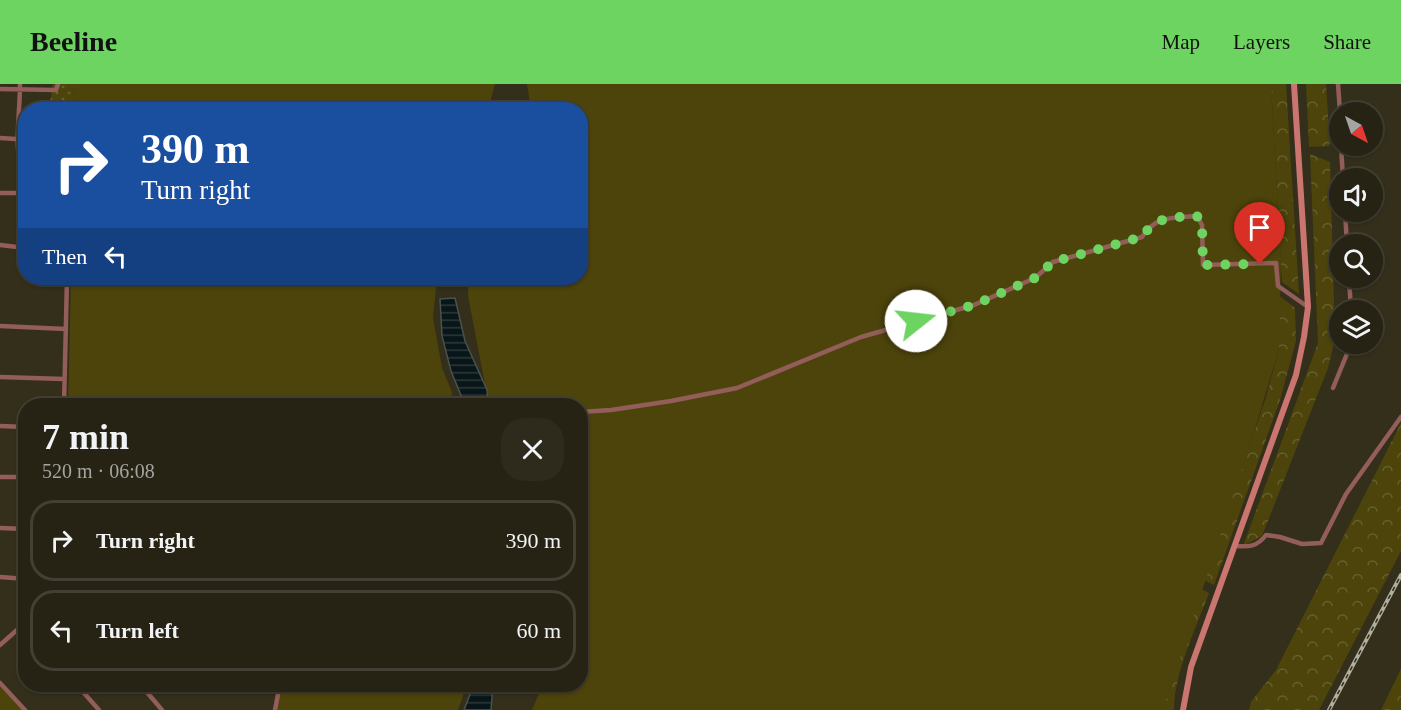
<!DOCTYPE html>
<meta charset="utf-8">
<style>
body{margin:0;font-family:"Times New Roman",serif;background:#2e2b1d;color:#f1f3f6;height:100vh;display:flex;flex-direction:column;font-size:22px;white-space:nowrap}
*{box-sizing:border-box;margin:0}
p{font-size:20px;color:#a4a4a0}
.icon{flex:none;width:33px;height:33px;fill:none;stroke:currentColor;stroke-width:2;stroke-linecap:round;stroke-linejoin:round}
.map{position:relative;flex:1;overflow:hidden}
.side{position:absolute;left:18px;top:314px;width:570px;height:294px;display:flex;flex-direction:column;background:#262314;border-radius:24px;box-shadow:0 2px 4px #0004,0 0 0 2px #424034}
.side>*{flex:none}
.banner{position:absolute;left:18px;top:18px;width:570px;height:183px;border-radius:24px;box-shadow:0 2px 4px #0004,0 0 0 2px #424034;background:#1a4fa0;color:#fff;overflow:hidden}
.needle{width:39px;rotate:140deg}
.controls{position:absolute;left:1329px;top:18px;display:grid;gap:12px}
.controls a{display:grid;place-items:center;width:54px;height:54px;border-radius:50%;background:#262314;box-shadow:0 2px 4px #0004,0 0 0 2px #424034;font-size:30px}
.pin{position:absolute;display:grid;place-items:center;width:51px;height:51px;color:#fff;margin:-62px -26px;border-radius:50% 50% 50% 0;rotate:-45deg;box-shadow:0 0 6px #0007}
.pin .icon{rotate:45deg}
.me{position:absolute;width:66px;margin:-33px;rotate:74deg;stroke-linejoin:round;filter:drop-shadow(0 0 4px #0008)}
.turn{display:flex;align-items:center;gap:21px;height:126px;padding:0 24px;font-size:27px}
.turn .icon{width:78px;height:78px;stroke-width:2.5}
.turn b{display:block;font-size:42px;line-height:51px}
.then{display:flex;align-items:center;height:57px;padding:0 24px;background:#0003;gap:12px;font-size:22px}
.round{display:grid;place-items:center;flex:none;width:63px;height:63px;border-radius:24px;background:#2e2b1d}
.overview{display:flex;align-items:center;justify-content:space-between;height:102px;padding:0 24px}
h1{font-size:36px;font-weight:800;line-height:45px}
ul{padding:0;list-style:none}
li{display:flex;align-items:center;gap:18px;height:81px;margin:0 12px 9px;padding:0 12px;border:3px solid #424034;border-radius:24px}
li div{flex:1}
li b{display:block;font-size:22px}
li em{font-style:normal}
header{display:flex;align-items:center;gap:36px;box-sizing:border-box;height:84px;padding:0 30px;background:#6dd361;color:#111}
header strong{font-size:28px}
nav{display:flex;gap:33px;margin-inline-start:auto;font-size:21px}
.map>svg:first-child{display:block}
.grass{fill:url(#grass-dots)}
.forest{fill:url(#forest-crowns)}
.garden{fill:#4d440b}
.water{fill:url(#water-rules);stroke:#495250;stroke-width:1.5}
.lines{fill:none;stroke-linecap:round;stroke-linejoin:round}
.minor{stroke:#935d59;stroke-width:4.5}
.secondary{stroke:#cb7570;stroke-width:6}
.rail-casing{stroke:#b0ae9f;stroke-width:4}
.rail{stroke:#332f1a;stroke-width:1.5;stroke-dasharray:4.5;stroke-linecap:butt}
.route{stroke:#6dd361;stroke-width:10;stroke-dasharray:0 18}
</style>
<header>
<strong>Beeline</strong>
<nav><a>Map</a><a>Layers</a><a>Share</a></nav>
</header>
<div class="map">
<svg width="1401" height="626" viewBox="0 0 1401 626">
<defs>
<pattern id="grass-dots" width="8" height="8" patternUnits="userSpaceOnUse" patternTransform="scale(1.5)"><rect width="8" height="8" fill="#4d440b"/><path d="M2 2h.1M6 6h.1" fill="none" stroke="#665f2e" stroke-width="1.8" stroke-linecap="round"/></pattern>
<pattern id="forest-crowns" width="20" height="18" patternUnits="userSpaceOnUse" patternTransform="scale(1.5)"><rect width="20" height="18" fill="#4d440b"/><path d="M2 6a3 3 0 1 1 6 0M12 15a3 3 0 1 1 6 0" fill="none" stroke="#665f2e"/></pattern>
<pattern id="water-rules" width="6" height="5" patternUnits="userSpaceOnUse" patternTransform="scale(1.5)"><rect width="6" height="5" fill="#091619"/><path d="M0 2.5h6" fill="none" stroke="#2c3739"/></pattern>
</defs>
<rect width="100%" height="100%" fill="#332f1a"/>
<path class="grass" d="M53 0H75L71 25 49 26Z"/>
<path class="forest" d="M1271 0H1286L1299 210 1282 198Z
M1306 0H1326L1330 62 1309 63Z
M1310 70 1330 78 1335 254 1328 284 1262 452 1243 462 1318 259Z
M1277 210 1295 224 1296 257 1280 316 1214 501 1204 496 1266 313 1279 265Z
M1401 339V467L1319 626H1249L1251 618 1276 586Z
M1190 499 1209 509C1196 544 1174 589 1174 626H1158Z
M1401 585V626H1381Z"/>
<path class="garden" d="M75 0H495L488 25H71Z
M527 0H1271L1281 178 1279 265 1254 348 1163 626H532L543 600H580V321H489L468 212 469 194H580V26L531 25Z
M71 194H437L433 234 442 284 452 308 451 321H68Z
M281 600H467L458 626H276Z
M0 601 23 626H0Z"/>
<path class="water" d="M455 214 465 257 487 306 488 321H465L451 287 442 252 440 215Z
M474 600H493L491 626H464Z"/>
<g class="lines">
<path class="minor" d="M20 0C20 35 12 68 26 101
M1338 0 1340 28
M0 5 56 6 58 0
M0 54 16 55
M1341 62 1343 94
M0 109H26
M1345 128 1347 160
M0 161 26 164
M1349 194 1351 226
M0 242 66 245
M0 293 64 295
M1333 304 1351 260
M64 318 86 321
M64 321 67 194
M580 328 611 326 671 317 737 304 861 253 974 221 1035 194 1053 178 1142 153C1157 131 1172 134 1197 132L1202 141 1203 181 1276 179 1278 202 1308 223
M0 342 26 343
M0 393H26
M0 444 26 445
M1235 462C1249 463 1257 463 1266 451L1280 453 1302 460 1321 459 1346 410 1401 333
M0 493 26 495
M0 561 26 538
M0 599 25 626
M76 600 99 626
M140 600 162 626
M275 626 280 600"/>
<path class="secondary" d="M1183 626 1191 583 1296 291 1304 253 1308 223 1294 0"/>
<g class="rail-casing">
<path id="rail" d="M1329 626 1401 491"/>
</g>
<use href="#rail" class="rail"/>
</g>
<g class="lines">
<path class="route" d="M916 237 974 221 1035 194 1053 178 1142 153C1157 131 1172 134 1197 132L1202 141 1203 181 1260 180"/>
</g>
</svg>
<div class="controls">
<a><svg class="needle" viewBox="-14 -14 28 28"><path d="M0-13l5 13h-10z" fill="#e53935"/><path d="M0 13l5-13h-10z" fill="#a4a4a0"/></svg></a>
<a><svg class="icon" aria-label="sound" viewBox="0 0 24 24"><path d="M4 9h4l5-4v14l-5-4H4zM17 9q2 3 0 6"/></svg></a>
<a><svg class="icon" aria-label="search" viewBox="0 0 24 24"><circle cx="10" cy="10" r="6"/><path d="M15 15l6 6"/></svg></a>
<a><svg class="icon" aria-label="layers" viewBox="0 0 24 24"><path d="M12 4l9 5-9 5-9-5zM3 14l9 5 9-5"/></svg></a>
</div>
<div class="pin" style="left:1260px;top:180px;background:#d93025"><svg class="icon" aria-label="arrive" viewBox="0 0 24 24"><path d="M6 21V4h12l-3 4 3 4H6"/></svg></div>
<svg class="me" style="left:916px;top:237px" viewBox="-20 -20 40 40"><circle r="19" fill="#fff"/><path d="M0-13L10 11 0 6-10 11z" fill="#6dd361"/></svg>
<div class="banner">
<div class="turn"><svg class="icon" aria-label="right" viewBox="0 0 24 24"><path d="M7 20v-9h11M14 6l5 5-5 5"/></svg><div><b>390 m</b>Turn right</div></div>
<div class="then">Then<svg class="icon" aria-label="left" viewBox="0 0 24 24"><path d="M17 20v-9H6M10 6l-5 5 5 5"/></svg></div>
</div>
<section class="side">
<div class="overview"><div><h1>7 min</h1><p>520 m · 06:08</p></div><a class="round"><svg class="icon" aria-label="close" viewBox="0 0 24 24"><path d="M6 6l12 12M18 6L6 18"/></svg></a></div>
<ul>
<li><svg class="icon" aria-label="right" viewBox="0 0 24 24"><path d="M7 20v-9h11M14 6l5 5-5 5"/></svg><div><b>Turn right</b></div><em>390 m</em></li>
<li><svg class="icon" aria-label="left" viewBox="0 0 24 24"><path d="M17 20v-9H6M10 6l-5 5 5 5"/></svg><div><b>Turn left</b></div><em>60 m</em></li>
</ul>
</section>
</div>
